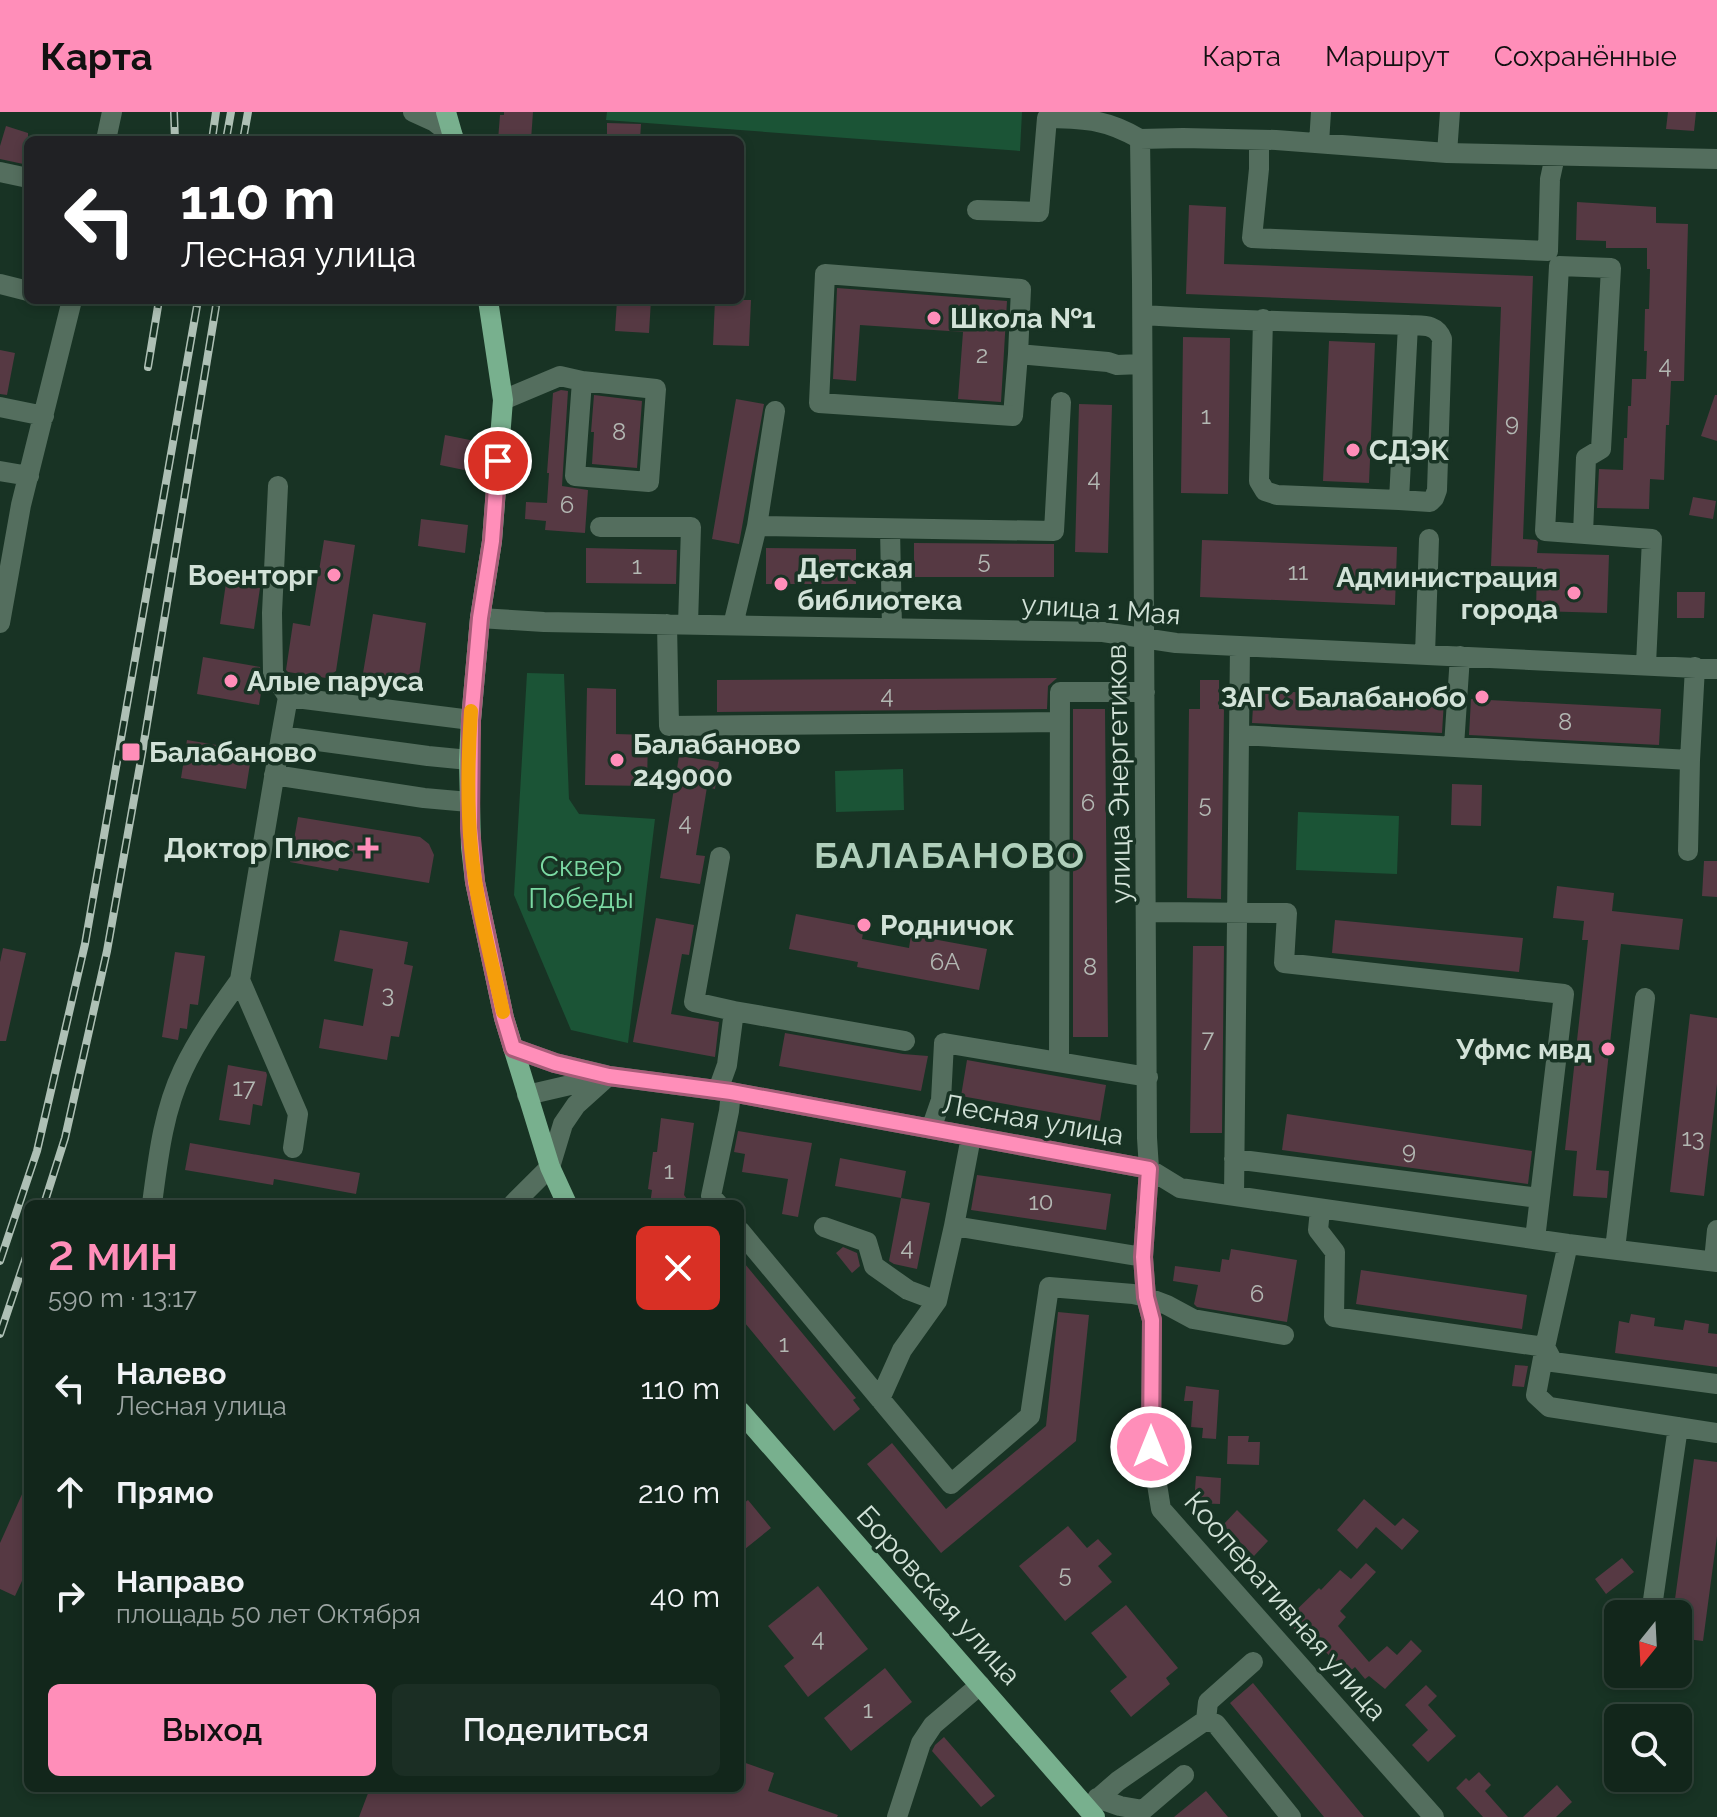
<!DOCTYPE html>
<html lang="ru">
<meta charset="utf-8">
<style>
body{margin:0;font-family:Raleway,sans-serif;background:#1b2e24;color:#f1f3f6;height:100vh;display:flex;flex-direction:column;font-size:30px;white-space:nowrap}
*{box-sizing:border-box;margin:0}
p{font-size:26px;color:#9ca5a3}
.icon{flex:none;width:44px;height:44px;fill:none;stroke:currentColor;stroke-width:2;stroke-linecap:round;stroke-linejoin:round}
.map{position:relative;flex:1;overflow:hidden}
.details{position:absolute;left:24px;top:1088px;width:720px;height:592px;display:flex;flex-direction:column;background:#12261b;border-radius:12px;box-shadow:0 4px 12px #0003,0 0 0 2px #31433a}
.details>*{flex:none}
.hud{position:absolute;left:24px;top:24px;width:720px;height:168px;border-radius:12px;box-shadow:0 4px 12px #0003,0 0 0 2px #31433a;background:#202124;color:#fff;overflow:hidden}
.needle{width:52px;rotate:198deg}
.fabs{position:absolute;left:1604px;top:1488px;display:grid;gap:16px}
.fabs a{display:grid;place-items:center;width:88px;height:88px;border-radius:12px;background:#12261b;box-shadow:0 4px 12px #0003,0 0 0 2px #31433a;font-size:40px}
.pin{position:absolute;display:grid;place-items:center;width:68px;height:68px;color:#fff;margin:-34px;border:4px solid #fff;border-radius:50%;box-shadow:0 2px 8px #0007}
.me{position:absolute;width:88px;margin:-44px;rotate:0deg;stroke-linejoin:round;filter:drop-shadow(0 0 6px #0008)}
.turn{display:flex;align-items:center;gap:28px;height:168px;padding:0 24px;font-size:36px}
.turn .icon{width:104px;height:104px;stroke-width:2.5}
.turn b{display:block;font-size:56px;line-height:68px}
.round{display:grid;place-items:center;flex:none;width:84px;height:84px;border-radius:12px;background:#1b2e24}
.headline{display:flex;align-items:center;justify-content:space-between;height:136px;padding:0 24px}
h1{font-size:48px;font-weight:600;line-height:60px;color:#ff8eb9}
.button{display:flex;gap:16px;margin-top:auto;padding:16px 24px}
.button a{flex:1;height:92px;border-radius:12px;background:#ff8eb9;color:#111;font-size:32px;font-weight:600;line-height:92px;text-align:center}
.button a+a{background:#1b2e24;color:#f1f3f6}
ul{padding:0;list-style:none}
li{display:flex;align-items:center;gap:24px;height:104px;padding:0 24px}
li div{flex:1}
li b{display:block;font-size:30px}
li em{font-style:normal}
header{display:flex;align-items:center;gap:48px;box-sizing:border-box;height:112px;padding:0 40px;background:#ff8eb9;color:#111}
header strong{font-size:38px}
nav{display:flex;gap:44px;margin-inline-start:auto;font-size:28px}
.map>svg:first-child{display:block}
.green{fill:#1b5436}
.building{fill:#563943}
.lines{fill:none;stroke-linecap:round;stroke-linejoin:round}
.minor{stroke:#546e5e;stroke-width:20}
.major{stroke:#78b08e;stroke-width:20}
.rail-casing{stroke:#aec0b5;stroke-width:8}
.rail{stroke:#183324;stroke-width:5;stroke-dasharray:15;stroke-linecap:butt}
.route-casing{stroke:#a65c78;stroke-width:20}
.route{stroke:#ff8eb9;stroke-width:14}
.slow{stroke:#f59e0b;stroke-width:14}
.poi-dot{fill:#ff8eb9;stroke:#183324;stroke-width:3}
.labels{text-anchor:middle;stroke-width:7;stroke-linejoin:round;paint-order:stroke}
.number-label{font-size:24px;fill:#b3b8b3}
.poi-label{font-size:28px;font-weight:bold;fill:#d2e2d8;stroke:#183324;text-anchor:start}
.street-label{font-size:28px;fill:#d2e2d8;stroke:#183324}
.park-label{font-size:28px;fill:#7bdaa3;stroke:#183324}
.district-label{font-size:36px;font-weight:bold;letter-spacing:2px;fill:#b0cfbb;stroke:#183324}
</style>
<header>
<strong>Карта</strong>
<nav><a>Карта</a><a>Маршрут</a><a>Сохранённые</a></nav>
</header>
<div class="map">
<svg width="1717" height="1705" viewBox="0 0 1717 1705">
<rect width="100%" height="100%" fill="#183324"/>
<path class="green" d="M607 0H1022L1020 39 606 8Z
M527 561 564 562 569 687 579 702 655 707 628 931 571 918 514 783Z
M903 657 904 698 836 700 835 659Z
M1298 700 1399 704 1397 762 1296 758Z"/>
<path class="building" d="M504 0H533L531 28H498L500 3H504Z
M1668 0H1696L1694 19 1666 17Z
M607 11 641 12 640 28H607Z
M6 14 28 21V53L0 47V34Z
M1577 90 1656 95V111L1688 112 1684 269H1671L1669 313H1666L1664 368 1650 367 1649 397 1597 396 1599 357 1623 358 1624 326H1627L1628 294H1631L1632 267H1646L1647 239H1644L1645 197H1649L1650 157H1647V136H1606V129L1576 128Z
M1189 93 1226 95 1224 152 1533 164 1523 427 1536 428 1538 430 1537 441 1609 443 1607 501 1536 499 1537 455 1491 454 1501 195 1186 182Z
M837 176 1007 189 1001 290 958 287 963 220 860 213 856 269 833 267Z
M617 188H651L649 221 615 219Z
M715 188H751L749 234 713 233Z
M1183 225 1230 226 1228 382 1181 381Z
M1329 229 1375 231 1369 371 1323 369Z
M0 238 15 241 7 283 0 282Z
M561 278 568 279 562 374 588 378 585 421 545 418 546 409 525 407 526 390 547 391 549 361H547L553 281Z
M594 283 642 289 637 356 592 352 594 320H591Z
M1715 283H1717V329L1701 324Z
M736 287 764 292 739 432 712 427Z
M1079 292 1112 293 1108 441 1075 440Z
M445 323 475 329 469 359 440 353Z
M1693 385 1716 389 1713 407 1689 403Z
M421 407 468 413 465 441 418 434Z
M324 428 355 433 336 559 326 566 288 560 286 558 293 511 310 514Z
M1202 428 1397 435 1395 493 1200 485Z
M914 431 1054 432V465H914Z
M586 436 677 438 676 472 586 471Z
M766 436 856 437V472H766Z
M226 471 260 476 254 517 220 512Z
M1677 480H1705L1704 506H1677Z
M373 502 426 511 417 577 362 567Z
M203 545 260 555 263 569 259 593 197 582Z
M1057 566 1048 574 1047 597 717 600V568Z
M1200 568H1219V597H1224L1221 787 1187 786 1189 597H1200Z
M587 576 616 577V622L648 623 647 674 585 673Z
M1254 578 1444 588 1442 621 1252 611Z
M1471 587 1661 597 1659 633 1469 623Z
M1073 597H1105L1108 925H1073Z
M187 628 252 639 246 677 181 666Z
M679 644 719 650 715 677 707 675 696 743 705 744 700 772 660 766Z
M1452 672 1482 673 1481 714 1451 713Z
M298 705 420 725 429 732 434 743 429 771 339 756 338 759 290 750Z
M1704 749H1717V785L1702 784Z
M1557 774 1614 781 1612 799 1683 807 1679 838 1621 832 1596 1058 1609 1059 1607 1086 1573 1084 1577 1039 1565 1038 1588 828H1582L1584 809 1553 806Z
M796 802 864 815 862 827 909 836 911 823 987 837 979 878 857 855 858 850 789 837Z
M656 806 694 813 689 843 682 842 671 902 719 910 715 945 633 930Z
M1335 808 1523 826 1519 860 1332 841Z
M340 818 408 830 404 852 413 854 399 925 391 924 387 948 319 936 324 907 363 914 373 857 334 849Z
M1193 834H1224L1222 1021H1190Z
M3 836 26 841 6 929H0V850Z
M175 840 205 844 198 893 190 892 187 917 180 916 178 928 162 925Z
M1690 902 1717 906V972L1704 1084 1670 1080Z
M785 921 903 942 928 944 921 979 779 954Z
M967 948 1106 973 1100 1009 961 984Z
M228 953 266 960 267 963 262 994 253 992 250 1013 219 1008Z
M1287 1002 1532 1039 1528 1072 1282 1038Z
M661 1006 694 1011 684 1083 691 1092H650L652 1078 648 1077 653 1040H657Z
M738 1019 812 1031 798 1105 782 1102 788 1067 742 1060 745 1042 734 1040Z
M190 1031 360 1061 356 1082 274 1067 273 1073 185 1058Z
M840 1046 906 1059 901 1086 835 1074Z
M977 1063 1111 1082 1106 1118 971 1098Z
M901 1086 930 1091 917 1157 894 1152 889 1149Z
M843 1135 857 1141 860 1154 852 1161 836 1141Z
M1231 1137 1297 1148 1287 1210 1197 1195 1194 1192 1198 1173 1173 1169 1175 1154 1220 1160 1222 1147 1229 1148Z
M740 1146 856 1286 853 1288 860 1297 834 1319 740 1205Z
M1361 1158 1527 1183 1522 1217 1356 1192Z
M1058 1200 1089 1203 1076 1329 941 1441 867 1352 892 1331 946 1397 1046 1314Z
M1631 1202 1655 1206 1654 1214 1683 1218 1685 1208 1709 1212 1708 1221 1717 1222V1255L1615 1241 1619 1209 1629 1211Z
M1515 1253 1528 1254 1524 1275 1512 1274Z
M1186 1274 1219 1278 1216 1327 1202 1326 1203 1316 1191 1315 1193 1289H1184Z
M1228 1324H1249L1248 1330H1260L1259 1353 1227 1352Z
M1694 1347 1717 1350V1424L1703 1529 1678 1526V1502H1673Z
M1196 1364 1221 1366 1220 1392 1194 1391Z
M28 1369V1456L15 1484 0 1477V1431Z
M1364 1387 1395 1414 1403 1406 1419 1419 1402 1438 1376 1415 1357 1437 1337 1418Z
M748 1388 771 1416 740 1441V1394Z
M1237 1398 1268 1429 1254 1444 1223 1413Z
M1068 1414 1087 1436 1098 1427 1112 1442 1098 1454 1112 1470 1065 1509 1019 1454Z
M1622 1446 1634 1460 1606 1482 1595 1467Z
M1366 1451 1376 1460 1340 1499 1346 1505 1338 1514 1369 1550 1387 1534 1397 1543 1411 1528 1422 1539 1385 1577 1369 1564 1365 1567 1355 1555 1347 1562 1320 1534 1317 1536 1301 1522 1300 1523 1286 1508 1319 1476 1321 1478 1340 1458 1351 1467Z
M818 1474 868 1537 808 1585 784 1554 794 1546 768 1514Z
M1126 1493 1178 1556 1166 1566 1170 1572 1131 1605 1110 1579 1127 1565 1091 1521Z
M885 1556 912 1590 851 1639 824 1606Z
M1253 1571 1364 1705H1324L1230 1591Z
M1426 1573 1437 1584 1428 1593 1456 1624 1428 1650 1412 1633 1428 1618 1405 1593Z
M944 1625 995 1684 981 1695 932 1639 935 1633Z
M740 1649 774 1661 768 1679 838 1703 837 1705H359L370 1676H740Z
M1479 1660 1491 1673 1485 1679 1508 1705H1483L1456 1676 1466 1666 1469 1669Z
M1557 1673 1572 1690 1556 1705H1523Z
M1206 1679 1228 1705H1174Z"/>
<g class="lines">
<path class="minor" d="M413 0 435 10 453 24
M1140 27 1142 169 1147 1026 1149 1057 1143 1145 1146 1185 1152 1208 1151 1335 1161 1397 1434 1705
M1140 27 1183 26 1276 28 1447 41 1717 47
M106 28 112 0
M1259 28V57L1252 126 1548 139 1550 67 1555 44
M1319 31 1321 0
M1447 41 1450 0
M0 60 28 66
M977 98 1039 100 1047 6C1086 7 1106 7 1140 27
M0 172 28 179
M1143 203C1231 209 1320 210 1408 213L1399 388 1277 383 1265 379 1259 369 1263 207
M1018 242 1013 304 819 291 825 162 1021 177 1018 242 1108 250 1117 253 1142 252
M582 269 656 277 649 370 575 364Z
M503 288 560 264 582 269
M0 295 44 304
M0 359 29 364
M278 374 272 501 273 561 288 585 281 624
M1399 388 1430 390 1434 386 1437 378 1442 227C1436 211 1422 214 1408 213
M757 414 1054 419 1061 290
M600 415H691L688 512
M890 417 892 516
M1583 422 1586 346 1601 337 1611 156 1559 154 1545 419 1652 427 1646 552
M480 506 544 510 1103 520 1176 531 1717 557
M0 511 21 393 72 188
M667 512 669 614 1060 610
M733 513 757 414 775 299
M1425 542 1429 427
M288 585 471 608
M1240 623 1690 648
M1454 634 1460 544
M274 663 424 686 469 690
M1688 739 1690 648 1695 555
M720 745 694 890 734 899
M1147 800 1287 801 1284 851 1564 882 1535 1127
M240 868 298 1002 293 1036
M513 936 555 951 606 963
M1059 950 1060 580H1145
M718 978 727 953 734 899 905 929
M527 983 609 964 731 980 1149 1057 1180 1076 1568 1132 1717 1150
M931 1017 941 988 944 931 1148 965
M971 1025 954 1114 1143 1145
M1234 1047 1539 1086
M1234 1084 1240 534
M152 1092C158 1047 163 1000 183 958 198 926 219 897 240 868L281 624 428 644 469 648
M513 1092 550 1055 563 1012 576 993 606 966
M718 1092 711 1084 729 999 731 980
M1320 1098 1318 1118 1335 1140 1334 1205 1545 1235 1536 1283 1549 1295 1717 1321
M824 1115 867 1130 874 1154 908 1178 937 1189
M740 1119 951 1372 1030 1304 1049 1175 1133 1182 1146 1185 1167 1193 1193 1207 1284 1223
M1568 1132 1545 1235 1553 1250 1717 1272
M1615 1137 1645 886
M1714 1149 1717 1118
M880 1287 902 1238 937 1189 954 1114
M1651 1502 1678 1315
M1206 1608 1208 1590 1253 1550
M1097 1686 1120 1694 1143 1698 1184 1663
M1087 1696 1118 1669 1206 1608 1216 1612 1291 1705
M897 1705 921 1631 933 1613 980 1573"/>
<path class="major" d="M446 0 454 28
M488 188 503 288 492 429 480 506 471 608 469 648 471 735 475 770 504 906 550 1055 567 1092
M740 1299 1095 1705"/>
<g class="rail-casing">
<path id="rail" d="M174 0 175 28
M212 28 216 0
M226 28 231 0
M243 28 248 0
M148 255 159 188
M44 1092 65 1026 107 839 142 642 217 188
M0 1149 37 1039 85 832 198 188
M0 1222 28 1139"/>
</g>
<use href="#rail" class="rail"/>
</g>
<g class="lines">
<g class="route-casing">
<path id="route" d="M498 349 492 429 480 506 471 608 470 716 475 770 504 906 513 936 555 951 609 964 731 980 1149 1057 1143 1145 1146 1185 1152 1208 1151 1335"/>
</g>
<use href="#route" class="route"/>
<path class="slow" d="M471 599C468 644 467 691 471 735 476 791 491 846 503 900"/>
</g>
<g class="poi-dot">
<circle cx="934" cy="206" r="8"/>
<circle cx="1353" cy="338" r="8"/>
<circle cx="334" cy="463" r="8"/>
<circle cx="781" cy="472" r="8"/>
<circle cx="1574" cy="481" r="8"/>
<circle cx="231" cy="569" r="8"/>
<circle cx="1482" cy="585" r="8"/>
<rect x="121" y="630" width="20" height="20" rx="4"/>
<circle cx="617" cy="648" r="8"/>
<path d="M364 724h8v8h8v8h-8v8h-8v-8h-8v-8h8z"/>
<circle cx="864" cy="813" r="8"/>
<circle cx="1608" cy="937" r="8"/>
</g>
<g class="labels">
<g class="number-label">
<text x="982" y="251">2</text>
<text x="1665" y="261">4</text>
<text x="1206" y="312">1</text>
<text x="1512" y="319">9</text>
<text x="619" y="328">8</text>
<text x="1094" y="374">4</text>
<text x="567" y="401">6</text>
<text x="984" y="456">5</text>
<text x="637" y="462">1</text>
<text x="1298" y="468">11</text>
<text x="887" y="591">4</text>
<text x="1565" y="618">8</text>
<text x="1088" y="699">6</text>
<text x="1205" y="700">5</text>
<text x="685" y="718">4</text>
<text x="945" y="858">6А</text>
<text x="1090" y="863">8</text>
<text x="388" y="890">3</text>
<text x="1208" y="935">7</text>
<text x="244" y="984">17</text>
<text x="1693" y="1034">13</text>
<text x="1409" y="1047">9</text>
<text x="669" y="1067">1</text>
<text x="1041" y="1098">10</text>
<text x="907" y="1143">4</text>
<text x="1257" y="1190">6</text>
<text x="784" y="1240">1</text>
<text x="1065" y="1470">5</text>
<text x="818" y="1534">4</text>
<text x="868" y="1606">1</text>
</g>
<g class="poi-label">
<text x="950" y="216">Школа №1</text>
<text x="1369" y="348">СДЭК</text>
<text x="797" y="466">Детская<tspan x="797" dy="32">библиотека</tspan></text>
<text x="318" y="473" text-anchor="end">Военторг</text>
<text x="1558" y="475" text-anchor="end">Администрация<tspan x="1558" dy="32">города</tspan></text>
<text x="247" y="579">Алые паруса</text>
<text x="1466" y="595" text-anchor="end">ЗАГС Балабанобо</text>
<text x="633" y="642">Балабаново<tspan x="633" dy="32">249000</tspan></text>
<text x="149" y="650">Балабаново</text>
<text x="350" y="746" text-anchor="end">Доктор Плюс</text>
<text x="880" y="823">Родничок</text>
<text x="1592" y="947" text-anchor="end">Уфмс мвд</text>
</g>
<g class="street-label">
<text transform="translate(1101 497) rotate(4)" y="10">улица 1 Мая</text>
<text transform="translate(1118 662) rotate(-91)" y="10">улица Энергетиков</text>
<text transform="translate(1033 1007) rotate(10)" y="10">Лесная улица</text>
<text transform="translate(939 1483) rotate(48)" y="10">Боровская улица</text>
<text transform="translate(1286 1494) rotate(49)" y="10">Кооперативная улица</text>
</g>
<g class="park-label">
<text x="581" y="764">Сквер<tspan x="581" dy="32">Победы</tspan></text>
</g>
<g class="district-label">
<text x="950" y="756">БАЛАБАНОВО</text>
</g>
</g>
</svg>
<div class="fabs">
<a><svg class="needle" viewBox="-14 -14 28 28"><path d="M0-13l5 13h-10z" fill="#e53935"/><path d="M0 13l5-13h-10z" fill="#9ca5a3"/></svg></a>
<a><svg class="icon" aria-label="search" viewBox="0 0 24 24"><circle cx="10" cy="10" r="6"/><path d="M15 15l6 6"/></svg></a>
</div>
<div class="pin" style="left:498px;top:349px;background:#d93025"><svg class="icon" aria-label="arrive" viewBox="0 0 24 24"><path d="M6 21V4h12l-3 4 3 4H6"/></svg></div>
<svg class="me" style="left:1151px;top:1335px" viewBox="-20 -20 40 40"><circle r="17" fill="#ff8eb9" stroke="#fff" stroke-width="3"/><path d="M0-11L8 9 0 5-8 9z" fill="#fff"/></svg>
<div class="hud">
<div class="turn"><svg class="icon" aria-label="left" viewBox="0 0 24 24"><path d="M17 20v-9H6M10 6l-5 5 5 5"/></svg><div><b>110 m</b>Лесная улица</div></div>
</div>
<section class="details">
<div class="headline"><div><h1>2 мин</h1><p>590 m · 13:17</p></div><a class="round" style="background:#d93025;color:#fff"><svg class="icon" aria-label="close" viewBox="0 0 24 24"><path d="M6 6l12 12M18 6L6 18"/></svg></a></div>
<ul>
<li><svg class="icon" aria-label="left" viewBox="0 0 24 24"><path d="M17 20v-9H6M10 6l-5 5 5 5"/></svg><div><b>Налево</b><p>Лесная улица</p></div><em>110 m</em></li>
<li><svg class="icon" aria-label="ahead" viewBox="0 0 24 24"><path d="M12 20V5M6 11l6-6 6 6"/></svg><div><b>Прямо</b></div><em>210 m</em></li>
<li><svg class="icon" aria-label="right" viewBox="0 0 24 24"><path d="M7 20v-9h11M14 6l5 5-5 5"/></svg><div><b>Направо</b><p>площадь 50 лет Октября</p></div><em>40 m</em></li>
</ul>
<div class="button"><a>Выход</a><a>Поделиться</a></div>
</section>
</div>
